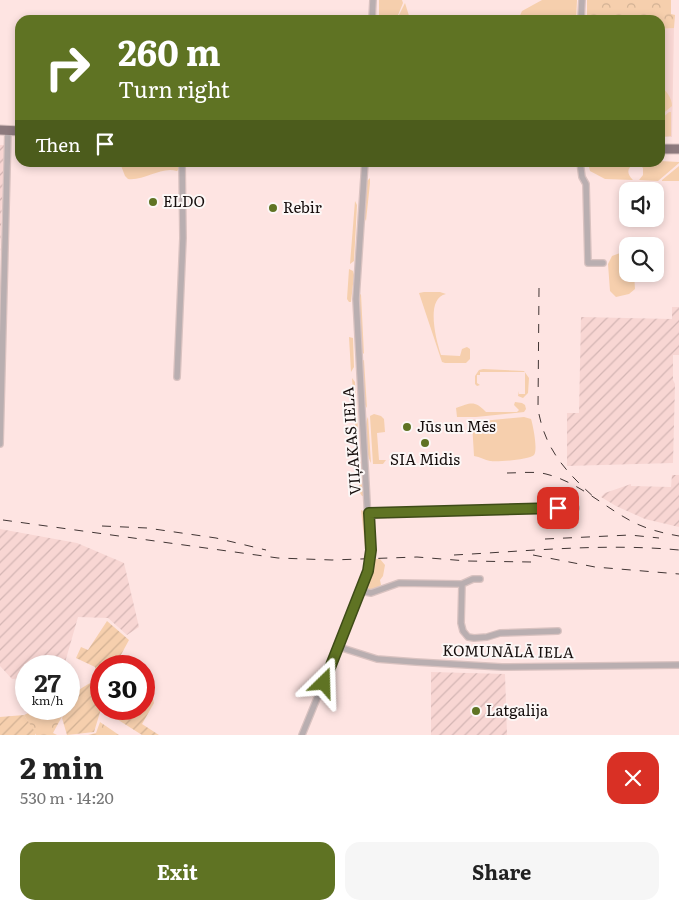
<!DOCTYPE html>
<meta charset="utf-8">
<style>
body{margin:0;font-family:Literata,serif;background:#f6f6f6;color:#222;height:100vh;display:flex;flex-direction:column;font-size:19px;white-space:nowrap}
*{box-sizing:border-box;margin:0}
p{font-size:16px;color:#767676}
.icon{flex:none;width:28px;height:28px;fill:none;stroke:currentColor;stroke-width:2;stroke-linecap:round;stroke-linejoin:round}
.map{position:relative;height:735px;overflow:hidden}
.drawer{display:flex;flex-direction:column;background:#fff;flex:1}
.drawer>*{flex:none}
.hud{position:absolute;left:15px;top:15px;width:650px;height:152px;border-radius:15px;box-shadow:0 2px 8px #0003;background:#5f7323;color:#fff;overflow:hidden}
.buttons{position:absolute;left:619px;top:182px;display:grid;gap:10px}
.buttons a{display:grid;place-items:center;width:45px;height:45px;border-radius:10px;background:#fff;box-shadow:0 2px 8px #0003;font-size:25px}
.speed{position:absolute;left:15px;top:655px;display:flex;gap:10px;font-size:25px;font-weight:700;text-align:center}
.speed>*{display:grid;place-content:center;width:65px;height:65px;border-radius:50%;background:#fff;box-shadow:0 2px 8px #0003;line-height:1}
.speed small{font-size:12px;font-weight:400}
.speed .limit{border:8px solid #d22;background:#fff;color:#111}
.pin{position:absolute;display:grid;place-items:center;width:42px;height:42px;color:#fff;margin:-21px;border-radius:10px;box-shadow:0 2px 8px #0006}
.me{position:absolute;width:55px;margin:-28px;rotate:22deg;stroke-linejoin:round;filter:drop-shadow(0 0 4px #0008)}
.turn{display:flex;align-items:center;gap:18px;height:105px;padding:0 20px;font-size:22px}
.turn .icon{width:65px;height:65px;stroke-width:2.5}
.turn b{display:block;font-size:35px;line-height:42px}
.then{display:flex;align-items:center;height:48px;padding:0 20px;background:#0003;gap:10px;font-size:19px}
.round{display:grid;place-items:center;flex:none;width:52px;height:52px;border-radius:15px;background:#f6f6f6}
.head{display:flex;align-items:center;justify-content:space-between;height:85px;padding:0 20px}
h1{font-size:30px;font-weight:700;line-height:38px}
.action{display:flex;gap:10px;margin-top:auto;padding:10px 20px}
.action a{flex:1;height:58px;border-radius:15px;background:#5f7323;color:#fff;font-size:20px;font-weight:700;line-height:58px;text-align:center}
.action a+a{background:#f6f6f6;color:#222}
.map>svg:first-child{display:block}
.built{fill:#f8d6d3}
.industrial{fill:url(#industrial-furrows)}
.grass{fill:#f6cfad}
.forest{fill:url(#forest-crowns)}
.garden{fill:url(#garden-furrows)}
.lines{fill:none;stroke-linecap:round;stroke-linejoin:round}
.street-casing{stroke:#d9c2c0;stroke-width:8}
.primary-casing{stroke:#d9c2c0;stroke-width:11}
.street{stroke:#b9aeb0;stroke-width:5.5}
.primary{stroke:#8d7a7e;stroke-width:9}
.rail{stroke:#413534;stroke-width:1;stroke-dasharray:9 9;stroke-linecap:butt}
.route-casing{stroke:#3e4b17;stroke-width:12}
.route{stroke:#5f7323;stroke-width:9}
.poi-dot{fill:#5f7323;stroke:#fcf7f6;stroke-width:2}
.labels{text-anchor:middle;stroke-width:4;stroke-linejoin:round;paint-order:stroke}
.poi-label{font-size:15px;fill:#150d0c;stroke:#fcf7f6;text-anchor:start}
.street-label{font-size:15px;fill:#150d0c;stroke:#fcf7f6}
</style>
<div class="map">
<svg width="679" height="735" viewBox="0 0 679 735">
<defs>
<pattern id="industrial-furrows" width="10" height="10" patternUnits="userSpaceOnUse" patternTransform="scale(1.25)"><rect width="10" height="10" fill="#f8d6d3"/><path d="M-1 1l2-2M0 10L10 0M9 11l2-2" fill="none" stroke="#d4b6b4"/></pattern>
<pattern id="forest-crowns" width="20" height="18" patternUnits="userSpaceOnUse" patternTransform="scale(1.25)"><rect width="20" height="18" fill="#f6cfad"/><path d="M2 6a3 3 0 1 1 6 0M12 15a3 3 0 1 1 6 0" fill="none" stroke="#d2b194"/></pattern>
<pattern id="garden-furrows" width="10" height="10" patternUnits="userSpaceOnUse" patternTransform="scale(1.25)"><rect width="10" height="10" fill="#f6cfad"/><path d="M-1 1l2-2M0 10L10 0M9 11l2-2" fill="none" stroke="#d2b194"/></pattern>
</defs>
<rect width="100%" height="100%" fill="#fee4e2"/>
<path class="built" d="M674 28 672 137H660V29Z"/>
<path class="industrial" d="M0 145H4L0 256Z
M672 307H679V355H673V380L675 384 673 463 567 466V413H579L581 317 672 319Z
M672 475H679V527L645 519 616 506 601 497 605 493 631 484V486L671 487Z
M0 529 77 543 124 563 139 627 127 635 108 618 78 617 64 666H26V678L12 679 0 666Z
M431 672 505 674 507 735H431Z"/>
<path class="grass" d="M379 0H402L403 3 396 20H379Z
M542 0H577L576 20H518L522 11Z
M405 3 410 19 398 20 397 19Z
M660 86C666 90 672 98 672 106L660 116Z
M669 112H671V136L660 137V120Z
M660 161 679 162V163L658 181 639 180 643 175V168L638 163 660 162Z
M120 163H179V169L177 171C161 166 145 181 128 179L125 176Z
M588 163H635C627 168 626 173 633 180L605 179 590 171Z
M679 166V181H662V180Z
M370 178V183L366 221 364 217 367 181Z
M355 201 357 205 354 261 350 264Z
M620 253 627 254 628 274H634L635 289 629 294 616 297 610 291 608 264 612 256Z
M349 269 353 271 354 275 351 302H349L347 299Z
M424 292H440L446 294C425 298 436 340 441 355L460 356 462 349 467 347 470 349V359L466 363H445L442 362 419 293Z
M361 294 364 354 361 351 358 296Z
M349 337 353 338 354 367 351 372Z
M364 360 367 408 364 403 362 361Z
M483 369 524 371 529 378 528 393 523 398 518 396 519 391V394H525V372H480V375H477V383L480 385 477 386 475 384V376L479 370Z
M352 378 355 382 358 431 356 436Z
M515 402 522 403 525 405 526 409 524 412 476 417H457L456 408C471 403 474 400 486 412H517L519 410 514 405Z
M374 414 381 416 384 419 385 432 377 433 379 460H386L383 464H373L370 416Z
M368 417 371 463C366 456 364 424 368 417Z
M524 417 531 419C533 425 538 450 534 455 529 460 497 462 490 461 485 460 480 457 474 456L472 422Z
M356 443 359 447 362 487 365 496H362L360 493Z
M361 510 365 512C367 534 370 555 364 577L366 556Z
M373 559H380L385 565 383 576 380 580 381 585 371 591 368 590 366 585Z"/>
<path class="forest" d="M587 0H671V14L675 15 674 28 660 29V20H587Z
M37 709H66L53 733 57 735H36L24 715Z
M100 722 119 735H88L96 733Z"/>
<path class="garden" d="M107 621 129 640 116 664 121 666H101V709H144V673L147 674 154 703 142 724 159 735H142L101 709 94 732 67 735 62 718 67 709H69C71 691 84 687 97 679L95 667 76 658 81 647 88 650Z
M24 715 35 732V735H0V717Z"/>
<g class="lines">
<g class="street-casing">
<path id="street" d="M372 20 373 0
M581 20 582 0
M580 162 582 177 586 184 588 263H603
M177 377 183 238 182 162
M0 444 8 130
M369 513 576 508
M462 584 461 623 463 631 468 637 474 638 487 637 500 633 558 631
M361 591 371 593 399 583 462 584 473 579H480
M339 647 377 659 416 662 502 667 679 665
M302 735 361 591 368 571 370 558 356 299 365 162"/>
</g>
<g class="primary-casing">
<path id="primary" d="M0 130 20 131
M660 149H679"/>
</g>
<use href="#street" class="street"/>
<use href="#primary" class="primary"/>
<path class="rail" d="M539 288 538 409C545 450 566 472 596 499
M507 473C520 473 534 471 546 474 578 482 603 506 631 521 646 529 662 533 679 536
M3 520 278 558 332 560 417 557 467 561 531 562
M102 526 147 528 216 538 266 550
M545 539 630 535 659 538
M454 555C529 551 605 543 679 550
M533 555 595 567 679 574"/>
</g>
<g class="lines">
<g class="route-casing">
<path id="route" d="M324 683 368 571 371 550 369 513 558 508"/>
</g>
<use href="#route" class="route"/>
</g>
<g class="poi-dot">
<circle cx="153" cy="202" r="5"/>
<circle cx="273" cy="208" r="5"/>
<circle cx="407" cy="427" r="5"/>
<circle cx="425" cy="443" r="5"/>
<circle cx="476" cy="711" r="5"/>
</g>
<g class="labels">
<g class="poi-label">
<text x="163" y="207">ELDO</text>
<text x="283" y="213">Rebir</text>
<text x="417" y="432">Jūs un Mēs</text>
<text x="425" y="465" text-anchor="middle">SIA Midis</text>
<text x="486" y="716">Latgalija</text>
</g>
<g class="street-label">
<text transform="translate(352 441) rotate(-94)" y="5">VIĻAKAS IELA</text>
<text transform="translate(508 652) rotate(1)" y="5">KOMUNĀLĀ IELA</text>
</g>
</g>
</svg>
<div class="buttons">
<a><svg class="icon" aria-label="sound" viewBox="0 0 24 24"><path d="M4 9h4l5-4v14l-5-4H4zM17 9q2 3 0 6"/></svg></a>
<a><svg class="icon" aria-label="search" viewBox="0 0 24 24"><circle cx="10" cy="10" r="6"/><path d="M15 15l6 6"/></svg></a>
</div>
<div class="speed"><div>27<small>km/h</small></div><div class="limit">30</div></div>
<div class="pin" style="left:558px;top:508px;background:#d93025"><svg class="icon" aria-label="arrive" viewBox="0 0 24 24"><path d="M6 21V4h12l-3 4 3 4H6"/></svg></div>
<svg class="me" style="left:324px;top:683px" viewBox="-20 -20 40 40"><path d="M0-17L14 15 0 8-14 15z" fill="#5f7323" stroke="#fff" stroke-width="4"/></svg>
<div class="hud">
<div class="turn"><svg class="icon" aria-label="right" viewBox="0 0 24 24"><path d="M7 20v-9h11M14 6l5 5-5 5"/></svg><div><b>260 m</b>Turn right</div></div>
<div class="then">Then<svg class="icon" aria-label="arrive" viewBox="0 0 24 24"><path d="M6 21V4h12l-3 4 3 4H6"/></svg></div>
</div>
</div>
<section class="drawer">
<div class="head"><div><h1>2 min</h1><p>530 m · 14:20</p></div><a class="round" style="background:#d93025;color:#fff"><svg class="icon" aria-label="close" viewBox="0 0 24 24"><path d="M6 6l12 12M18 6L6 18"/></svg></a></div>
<div class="action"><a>Exit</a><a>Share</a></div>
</section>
